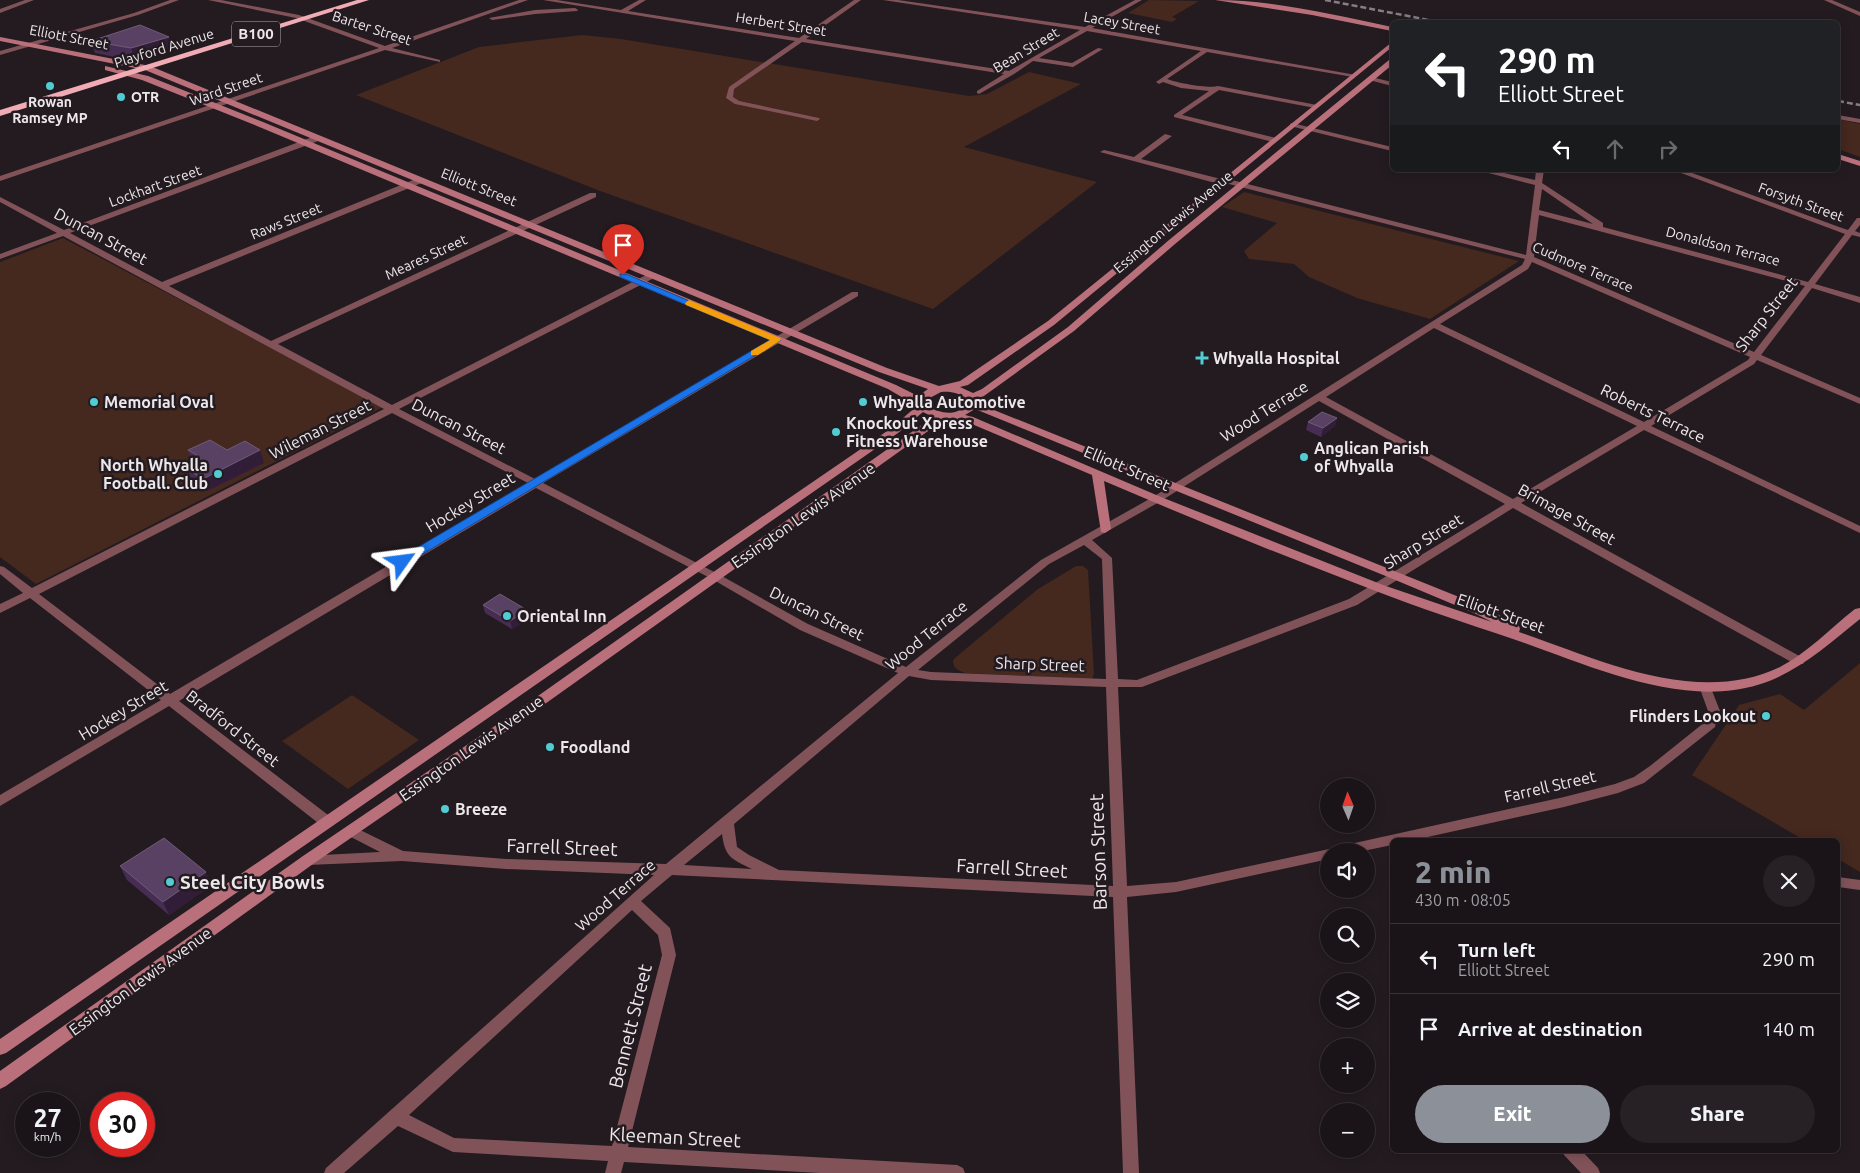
<!DOCTYPE html>
<meta charset="utf-8">
<style>
body{margin:0;font-family:Ubuntu,sans-serif;background:#272125;color:#f1f3f6;height:100vh;display:flex;flex-direction:column;font-size:19px;white-space:nowrap}
*{box-sizing:border-box;margin:0}
p{font-size:16px;color:#9f9ea2}
.icon{flex:none;width:28px;height:28px;fill:none;stroke:currentColor;stroke-width:2;stroke-linecap:round;stroke-linejoin:round}
.map{position:relative;flex:1;overflow:hidden}
.sheet{position:absolute;left:1390px;top:838px;width:450px;height:315px;display:flex;flex-direction:column;background:#1a1418;border-radius:8px;box-shadow:0 2px 12px #0003,0 0 0 1px #383337}
.sheet>*{flex:none}
.top-card{position:absolute;left:1390px;top:20px;width:450px;height:152px;border-radius:8px;box-shadow:0 2px 12px #0003,0 0 0 1px #383337;background:#202124;color:#fff;overflow:hidden}
.needle{width:32px;rotate:358deg}
.tools{position:absolute;left:1320px;top:778px;display:grid;gap:10px}
.tools a{display:grid;place-items:center;width:55px;height:55px;border-radius:50%;background:#1a1418;box-shadow:0 2px 12px #0003,0 0 0 1px #383337;font-size:25px}
.speed{position:absolute;left:15px;top:1092px;display:flex;gap:10px;font-size:25px;font-weight:700;text-align:center}
.speed>*{display:grid;place-content:center;width:65px;height:65px;border-radius:50%;background:#1a1418;box-shadow:0 2px 12px #0003,0 0 0 1px #383337;line-height:1}
.speed small{font-size:12px;font-weight:400}
.speed .limit{border:8px solid #d22;background:#fff;color:#111}
.pin{position:absolute;display:grid;place-items:center;width:42px;height:42px;color:#fff;margin:-51px -21px;border-radius:50% 50% 50% 0;rotate:-45deg;box-shadow:0 0 5px #0007}
.pin .icon{rotate:45deg}
.me{position:absolute;width:55px;margin:-28px;rotate:59deg;stroke-linejoin:round;filter:drop-shadow(0 0 4px #0008)}
.turn{display:flex;align-items:center;gap:18px;height:105px;padding:0 25px;font-size:22px}
.turn .icon{width:65px;height:65px;stroke-width:2.5}
.turn b{display:block;font-size:35px;line-height:42px}
.lanes{display:flex;align-items:center;height:48px;padding:0 25px;background:#0003;justify-content:center;gap:25px;direction:ltr}
.lanes .off{opacity:.35}
.round{display:grid;place-items:center;flex:none;width:52px;height:52px;border-radius:26px;background:#272125}
.headline{display:flex;align-items:center;justify-content:space-between;height:85px;padding:0 25px}
h1{font-size:30px;font-weight:800;line-height:38px;color:#8c9099}
.primary-button{display:flex;gap:10px;margin-top:auto;padding:10px 25px}
.primary-button a{flex:1;height:58px;border-radius:30px;background:#8c9099;color:#fff;font-size:20px;font-weight:800;line-height:58px;text-align:center}
.primary-button a+a{background:#272125;color:#f1f3f6}
ul{padding:0;list-style:none}
li{display:flex;align-items:center;gap:15px;height:70px;padding:0 25px;border-top:1px solid #383337}
li div{flex:1}
li b{display:block;font-size:19px}
li em{font-style:normal}
.map>svg:first-child{display:block}
.green{fill:#45281e}
.lines{fill:none;stroke-linecap:round;stroke-linejoin:round}
.street{fill:#815359;fill-rule:evenodd}
.secondary{fill:#b9707a;fill-rule:evenodd}
.highway{fill:#f1abb5;fill-rule:evenodd}
.rail{stroke:#857e82;stroke-width:2.5;stroke-dasharray:6 3;stroke-linecap:butt}
.wall{fill:#472d53}
.shaded-wall{fill:#311d38}
.building{fill:#594164;stroke:#705b79}
.route{fill:#1a73e8;stroke:#114b97}
.slow{fill:#f59e0b}
.poi-dot{fill:#51ccd2;stroke:#231b20;stroke-width:2}
.labels{text-anchor:middle;stroke-width:5;stroke-linejoin:round;paint-order:stroke}
.far-street-label{font-size:14px;fill:#ece7ea;stroke:#231b20}
.far-poi-label{font-size:14px;font-weight:bold;fill:#ece7ea;stroke:#231b20;text-anchor:start}
.shield{fill:#231b20;stroke:#b0aaad;stroke-width:1}
.shield-label{font-size:15px;font-weight:bold;fill:#ece7ea}
.street-label{font-size:16px;fill:#ece7ea;stroke:#231b20}
.poi-label{font-size:16px;font-weight:bold;fill:#ece7ea;stroke:#231b20;text-anchor:start}
.near-street-label{font-size:19px;fill:#ece7ea;stroke:#231b20}
.near-poi-label{font-size:19px;font-weight:bold;fill:#ece7ea;stroke:#231b20;text-anchor:start}
</style>
<div class="map">
<svg width="1860" height="1173" viewBox="0 0 1860 1173">
<rect width="100%" height="100%" fill="#231b20"/>
<path class="green" d="M1149 0 1199 1 1172 17 1177 19 1172 22 1128 13Z
M582 35 621 39 969 96 987 94 1029 72 1081 84 964 147 1097 182 933 309 600 191 356 95 479 47Z
M1838 119 1860 124V157L1838 149Z
M1244 192 1519 261 1430 319 1357 298 1309 277 1294 264 1249 259 1244 251 1277 223 1222 207Z
M63 238 383 407 36 584 0 557V262Z
M1076 566H1083L1088 570 1094 674 1092 679 965 673C958 670 953 669 953 660L962 652 1038 589Z
M1860 663V872L1838 859V840H1804L1692 775 1739 705 1780 694 1804 710Z
M352 695 419 740 348 789 282 741Z"/>
<g class="lines">
<path class="street" d="M25 0H34L0 13V9Z
M170 0H179L138 15 0 55V51L134 13Z
M208 0H221L299 15 385 46 519 0H528L392 48 440 60V62L385 50 0 181V176L379 48 296 18Z
M543 0H557L621 10 639 0H646L628 11 799 38 854 0H861L806 39 1009 71 1080 30 883 0H898L1085 27 1135 0H1142L1092 28 1356 75 1353 77 1207 52 1167 79C1177 83 1210 89 1218 86L1317 105 1318 106 1315 108 1219 90 1182 115 1276 138V142H1273L1174 117V115L1209 91 1181 88 1163 82 1159 84 1156 82 1201 51 1087 31 1039 58 1072 63 1098 48 1103 49 1073 67 1033 61 1014 74 979 94 977 93V91L1004 74 802 42 734 89 733 97 739 101 819 118 820 119 817 121 735 104 726 98 729 87 795 41Z
M1824 0H1832L1860 12V16Z
M575 8 578 10 577 11 535 14 492 20 489 18 535 10Z
M1371 77 1392 82V86L1369 80 1368 79Z
M1838 115 1860 119V123L1838 119Z
M1292 123 1392 147V151L1290 126V124Z
M1165 134 1172 136 1141 159 1221 179 1224 178 1526 255 1535 185 1477 170H1491L1535 180 1536 170H1544L1542 183 1603 223V227L1808 282 1845 234 1673 170H1684L1839 227 1848 230 1857 218H1860V225L1855 231 1860 233V237L1852 235 1815 284 1860 297V303L1812 288 1761 355 1860 398V404L1757 360 1754 364 1651 426 1860 526V533L1644 430 1521 503 1803 658 1805 661 1803 664H1795L1513 508 1357 605 1142 687H1118L1127 886 1176 882 1329 849 1334 851 1336 847 1341 846 1564 797 1615 784 1634 777 1650 766 1705 722 1708 711 1699 686 1701 683H1709L1720 711 1715 727 1644 783 1618 793 1564 807 1414 840H1392V845L1363 851H1329V859L1176 892 1127 897 1139 1173H1123L1113 897 672 875 641 901 670 928 676 955 628 1147 957 1165 963 1168 965 1173H820L624 1162 621 1173H605L608 1161 453 1152 398 1126 344 1173H324L326 1168 654 875 506 869 402 861 308 865 303 864 301 860 303 856 380 852 347 835 345 831 347 827 352 826 403 851 506 859 666 864 898 673 800 630 712 579 536 488 179 701 332 818 334 822 332 826 327 827 322 826 169 706 0 806V795L161 700 30 598 0 613V604L23 593 0 574V566L4 567 32 588 384 409 63 236 0 259V254L57 233 0 202V197L64 230 315 136H321V140L70 233 162 282 418 178H424V182L169 286 271 341 590 193H596V197L278 344 392 405 650 273H656V277L399 409 535 479 852 292H858V296L543 483 720 575 808 624 906 667 1041 560 1153 497 1522 265 1525 259 1225 183 1219 184 1100 152 1104 150 1134 157ZM1542 189 1593 224 1539 210ZM1539 215 1805 286 1754 352 1534 257ZM1532 262 1750 357 1748 360 1644 422 1440 324 1528 269ZM1434 328 1637 426 1513 499 1326 397ZM1319 401 1505 504 1349 599 1137 680 1118 679 1112 558 1092 540 1161 501ZM392 413 528 483 170 694 39 594ZM1084 545 1102 559 1106 679 931 672 918 670 1049 564ZM909 676 931 680 1106 687 1113 886 779 870 749 855 737 847 734 824ZM722 834C725 857 731 859 752 869L684 865ZM632 910 658 935 662 955 612 1146 454 1138 409 1115Z
M1838 877 1860 880V890L1838 887Z
M1562 1150H1581L1598 1168 1600 1173H1581L1564 1155Z"/>
<path class="secondary" d="M1215 0C1274 0 1334 15 1392 27V31L1312 15Z
M0 37 150 66 887 368 939 386 960 381 1048 321 1392 42V47L1054 325 968 385 960 387 973 393 982 389 1068 327 1169 240 1389 60H1392V65L1175 244 1074 331 977 401 989 408 1484 607 1519 626 1520 629 1519 632C1598 659 1697 707 1780 667 1807 653 1831 628 1855 609L1860 608V619C1820 651 1787 683 1734 690 1661 700 1580 662 1513 639 1466 623 1419 608 1373 590 1283 556 1193 519 1104 481L1111 529 1105 533 1101 532 1092 475 967 422 945 419 521 721 313 864 6 1086 0 1089V1071L303 856 511 715 933 417 923 412 898 433 6 1053 0 1055V1039L890 429 917 406 888 389 257 126 142 80 105 70V66L148 76 263 122 896 385 918 396 928 389 879 372 145 70 0 41ZM941 392C951 391 959 393 967 399L966 406C953 417 940 413 927 406L926 400ZM975 409 1393 579 1474 613 1492 622 1383 585 1161 497 973 417 965 415Z
M1838 154 1860 161V166L1838 159Z"/>
<path class="highway" d="M357 0H369L0 116V110Z"/>
<path class="rail" d="M1325 0 1439 22
M1838 101 1860 105"/>
</g>
<path class="wall" d="M91 41 173 49 135 61 95 53Z
M1337 418 1335 426 1321 437 1306 430 1308 422Z
M188 450H227L264 463 207 491 186 478 182 466 192 461Z
M483 605 527 610 529 619 512 629 485 613Z
M120 866 212 885 169 915 127 880Z"/>
<path class="shaded-wall" d="M169 37 173 49 135 61 131 48Z
M1337 418 1335 426 1321 437 1323 428Z
M260 450 264 463 207 491 203 479Z
M527 610 529 619 512 629 510 621Z
M206 872 212 885 169 915 163 902Z"/>
<path class="building" d="M140 25 169 37 131 48 91 41Z
M1322 412 1337 418 1323 428 1308 422Z
M210 440 227 450 245 441 260 450 203 479 182 466 200 457 188 450Z
M500 594 527 610 510 621 483 605Z
M164 838 206 872 163 902 120 866Z"/>
<path class="route" d="M620 274H626L781 340 406 564H398L397 562 398 559 770 340 620 277Z"/>
<path class="slow" d="M689 300 780 338 781 340 758 355H751V351L770 340 686 305 685 303Z"/>
<g class="poi-dot">
<circle cx="50" cy="86" r="5"/>
<circle cx="121" cy="97" r="5"/>
<path d="M1199.5 350.5h5v5h5v5h-5v5h-5v-5h-5v-5h5z"/>
<circle cx="94" cy="402" r="5"/>
<circle cx="863" cy="402" r="5"/>
<circle cx="836" cy="432" r="5"/>
<circle cx="1304" cy="457" r="5"/>
<circle cx="218" cy="474" r="5"/>
<circle cx="507" cy="616" r="5"/>
<circle cx="1766" cy="716" r="5"/>
<circle cx="550" cy="747" r="5"/>
<circle cx="445" cy="809" r="5"/>
<circle cx="170" cy="882" r="5"/>
</g>
<g class="labels">
<g class="far-street-label">
<text transform="translate(1122 23) rotate(10)" y="5">Lacey Street</text>
<text transform="translate(781 24) rotate(9)" y="5">Herbert Street</text>
<text transform="translate(372 28) rotate(18)" y="5">Barter Street</text>
<text transform="translate(69 37) rotate(11)" y="5">Elliott Street</text>
<text transform="translate(164 48) rotate(-17)" y="5">Playford Avenue</text>
<text transform="translate(1026 50) rotate(-31)" y="5">Bean Street</text>
<text transform="translate(226 89) rotate(-19)" y="5">Ward Street</text>
<text transform="translate(155 186) rotate(-20)" y="5">Lockhart Street</text>
<text transform="translate(479 187) rotate(22)" y="5">Elliott Street</text>
<text transform="translate(1801 202) rotate(20)" y="5">Forsyth Street</text>
<text transform="translate(286 221) rotate(-22)" y="5">Raws Street</text>
<text transform="translate(1173 222) rotate(-40)" y="5">Essington Lewis Avenue</text>
<text transform="translate(1723 246) rotate(15)" y="5">Donaldson Terrace</text>
<text transform="translate(426 257) rotate(-25)" y="5">Meares Street</text>
<text transform="translate(1583 267) rotate(23)" y="5">Cudmore Terrace</text>
</g>
<g class="far-poi-label">
<text x="131" y="102">OTR</text>
<text x="50" y="107" text-anchor="middle">Rowan<tspan x="50" dy="16">Ramsey MP</tspan></text>
</g>
<rect class="shield" x="232" y="21.5" width="48" height="25" rx="4"/>
<g class="shield-label">
<text x="256" y="39">B100</text>
</g>
<g class="street-label">
<text transform="translate(101 236) rotate(28)" y="6">Duncan Street</text>
<text transform="translate(1766 314) rotate(-52)" y="6">Sharp Street</text>
<text transform="translate(1264 411) rotate(-32)" y="6">Wood Terrace</text>
<text transform="translate(1653 413) rotate(26)" y="6">Roberts Terrace</text>
<text transform="translate(459 426) rotate(27)" y="6">Duncan Street</text>
<text transform="translate(320 429) rotate(-27)" y="6">Wileman Street</text>
<text transform="translate(1127 468) rotate(23)" y="6">Elliott Street</text>
<text transform="translate(470 502) rotate(-31)" y="6">Hockey Street</text>
<text transform="translate(1567 514) rotate(29)" y="6">Brimage Street</text>
<text transform="translate(803 515) rotate(-35)" y="6">Essington Lewis Avenue</text>
<text transform="translate(1423 541) rotate(-32)" y="6">Sharp Street</text>
<text transform="translate(817 613) rotate(26)" y="6">Duncan Street</text>
<text transform="translate(1501 613) rotate(19)" y="6">Elliott Street</text>
<text transform="translate(926 635) rotate(-39)" y="6">Wood Terrace</text>
<text transform="translate(1040 664) rotate(2)" y="6">Sharp Street</text>
<text transform="translate(123 710) rotate(-31)" y="6">Hockey Street</text>
<text transform="translate(233 728) rotate(38)" y="6">Bradford Street</text>
<text transform="translate(471 748) rotate(-35)" y="6">Essington Lewis Avenue</text>
<text transform="translate(1550 786) rotate(-13)" y="6">Farrell Street</text>
<text transform="translate(615 895) rotate(-41)" y="6">Wood Terrace</text>
<text transform="translate(140 981) rotate(-36)" y="6">Essington Lewis Avenue</text>
</g>
<g class="poi-label">
<text x="1213" y="364">Whyalla Hospital</text>
<text x="104" y="408">Memorial Oval</text>
<text x="873" y="408">Whyalla Automotive</text>
<text x="846" y="429">Knockout Xpress<tspan x="846" dy="18">Fitness Warehouse</tspan></text>
<text x="1314" y="454">Anglican Parish<tspan x="1314" dy="18">of Whyalla</tspan></text>
<text x="208" y="471" text-anchor="end">North Whyalla<tspan x="208" dy="18">Football. Club</tspan></text>
<text x="517" y="622">Oriental Inn</text>
<text x="1756" y="722" text-anchor="end">Flinders Lookout</text>
<text x="560" y="753">Foodland</text>
<text x="455" y="815">Breeze</text>
</g>
<g class="near-street-label">
<text transform="translate(562 847) rotate(2)" y="7">Farrell Street</text>
<text transform="translate(1098 852) rotate(-92)" y="7">Barson Street</text>
<text transform="translate(1012 868) rotate(3)" y="7">Farrell Street</text>
<text transform="translate(630 1026) rotate(-76)" y="7">Bennett Street</text>
<text transform="translate(675 1137) rotate(3)" y="7">Kleeman Street</text>
</g>
<g class="near-poi-label">
<text x="180" y="889">Steel City Bowls</text>
</g>
</g>
</svg>
<div class="tools">
<a><svg class="needle" viewBox="-14 -14 28 28"><path d="M0-13l5 13h-10z" fill="#e53935"/><path d="M0 13l5-13h-10z" fill="#9f9ea2"/></svg></a>
<a><svg class="icon" aria-label="sound" viewBox="0 0 24 24"><path d="M4 9h4l5-4v14l-5-4H4zM17 9q2 3 0 6"/></svg></a>
<a><svg class="icon" aria-label="search" viewBox="0 0 24 24"><circle cx="10" cy="10" r="6"/><path d="M15 15l6 6"/></svg></a>
<a><svg class="icon" aria-label="layers" viewBox="0 0 24 24"><path d="M12 4l9 5-9 5-9-5zM3 14l9 5 9-5"/></svg></a>
<a>+</a>
<a>−</a>
</div>
<div class="speed"><div>27<small>km/h</small></div><div class="limit">30</div></div>
<div class="pin" style="left:623px;top:275px;background:#d93025"><svg class="icon" aria-label="arrive" viewBox="0 0 24 24"><path d="M6 21V4h12l-3 4 3 4H6"/></svg></div>
<svg class="me" style="left:402px;top:562px" viewBox="-20 -20 40 40"><path d="M0-17L14 15 0 8-14 15z" fill="#1a73e8" stroke="#fff" stroke-width="4"/></svg>
<div class="top-card">
<div class="turn"><svg class="icon" aria-label="left" viewBox="0 0 24 24"><path d="M17 20v-9H6M10 6l-5 5 5 5"/></svg><div><b>290 m</b>Elliott Street</div></div>
<div class="lanes"><svg class="icon" aria-label="left" viewBox="0 0 24 24"><path d="M17 20v-9H6M10 6l-5 5 5 5"/></svg><svg class="icon off" aria-label="ahead" viewBox="0 0 24 24"><path d="M12 20V5M6 11l6-6 6 6"/></svg><svg class="icon off" aria-label="right" viewBox="0 0 24 24"><path d="M7 20v-9h11M14 6l5 5-5 5"/></svg></div>
</div>
<section class="sheet">
<div class="headline"><div><h1>2 min</h1><p>430 m · 08:05</p></div><a class="round"><svg class="icon" aria-label="close" viewBox="0 0 24 24"><path d="M6 6l12 12M18 6L6 18"/></svg></a></div>
<ul>
<li><svg class="icon" aria-label="left" viewBox="0 0 24 24"><path d="M17 20v-9H6M10 6l-5 5 5 5"/></svg><div><b>Turn left</b><p>Elliott Street</p></div><em>290 m</em></li>
<li><svg class="icon" aria-label="arrive" viewBox="0 0 24 24"><path d="M6 21V4h12l-3 4 3 4H6"/></svg><div><b>Arrive at destination</b></div><em>140 m</em></li>
</ul>
<div class="primary-button"><a>Exit</a><a>Share</a></div>
</section>
</div>
